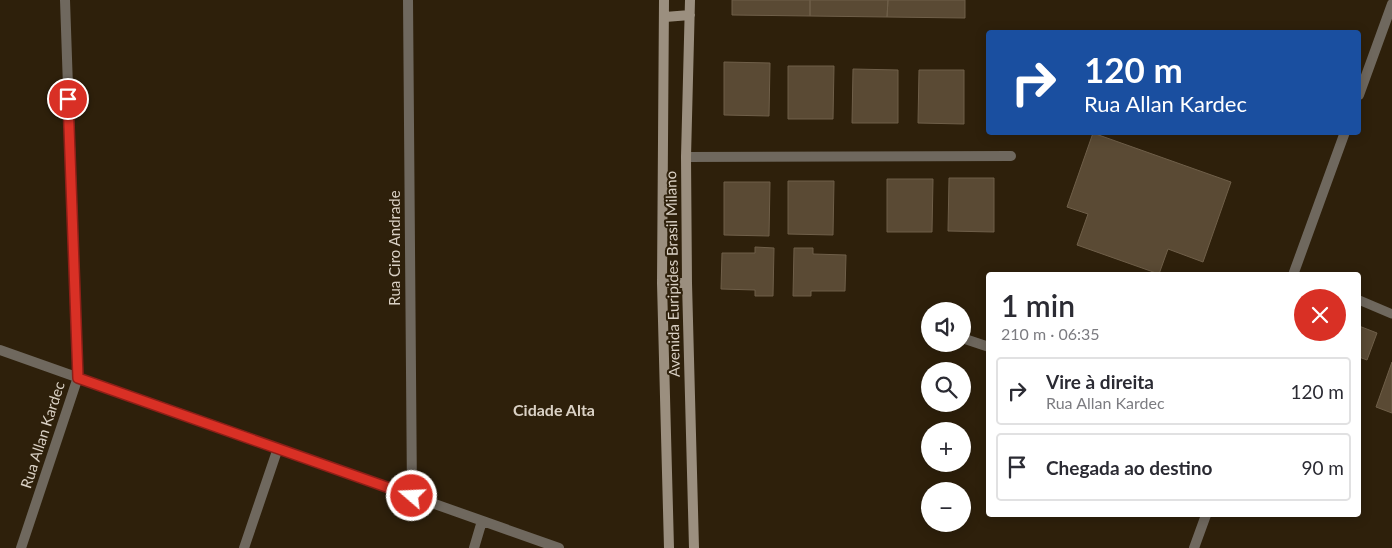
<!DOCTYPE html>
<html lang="pt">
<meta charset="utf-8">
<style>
body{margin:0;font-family:Lato,sans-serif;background:#f7f7f7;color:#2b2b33;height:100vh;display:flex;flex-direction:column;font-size:19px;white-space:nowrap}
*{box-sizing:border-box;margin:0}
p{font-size:16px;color:#7c7c81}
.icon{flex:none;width:28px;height:28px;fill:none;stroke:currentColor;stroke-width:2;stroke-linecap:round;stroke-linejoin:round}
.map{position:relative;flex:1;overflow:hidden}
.drawer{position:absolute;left:986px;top:272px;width:375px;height:245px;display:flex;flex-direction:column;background:#fff;border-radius:5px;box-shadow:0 2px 12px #0003}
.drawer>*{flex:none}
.hud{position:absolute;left:986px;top:30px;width:375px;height:105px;border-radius:5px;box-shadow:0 2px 12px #0003;background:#1a4fa0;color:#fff;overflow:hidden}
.controls{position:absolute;left:921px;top:302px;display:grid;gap:10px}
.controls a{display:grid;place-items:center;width:50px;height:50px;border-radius:50%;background:#fff;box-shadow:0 2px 12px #0003;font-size:25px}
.pin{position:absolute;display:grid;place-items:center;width:42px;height:42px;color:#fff;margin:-21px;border:2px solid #fff;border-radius:50%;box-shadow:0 1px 5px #0007}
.me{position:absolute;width:55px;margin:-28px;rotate:289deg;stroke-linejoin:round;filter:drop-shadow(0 0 4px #0008)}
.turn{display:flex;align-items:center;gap:18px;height:105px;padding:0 15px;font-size:22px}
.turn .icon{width:65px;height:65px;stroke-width:2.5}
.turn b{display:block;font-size:35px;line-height:42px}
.round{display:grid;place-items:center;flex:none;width:52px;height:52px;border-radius:26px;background:#f7f7f7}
.head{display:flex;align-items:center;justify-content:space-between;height:85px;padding:0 15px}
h1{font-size:30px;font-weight:600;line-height:38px}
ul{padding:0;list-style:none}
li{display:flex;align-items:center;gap:15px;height:68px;margin:0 10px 8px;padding:0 5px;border:2px solid #e1e1e2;border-radius:5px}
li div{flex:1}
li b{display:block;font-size:19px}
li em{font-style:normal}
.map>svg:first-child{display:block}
.building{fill:#5a4a34;stroke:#6f5f49}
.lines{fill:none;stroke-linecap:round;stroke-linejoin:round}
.service{stroke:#6f685e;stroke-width:9}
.minor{stroke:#6f685e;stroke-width:10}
.tertiary{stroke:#6f685e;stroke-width:10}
.secondary{stroke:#9b8f7f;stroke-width:10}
.route-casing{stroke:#8d1f18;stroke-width:12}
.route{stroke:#d93025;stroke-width:9}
.labels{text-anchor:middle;stroke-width:4;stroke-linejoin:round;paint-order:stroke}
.street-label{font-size:15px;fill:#dad1c5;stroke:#2e200b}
.neighbourhood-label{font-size:16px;font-weight:bold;fill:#dad1c5;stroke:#2e200b}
</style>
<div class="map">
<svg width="1392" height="548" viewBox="0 0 1392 548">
<rect width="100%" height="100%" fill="#2e200b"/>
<path class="building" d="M732 0H810V16L732 15Z
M810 0H888L887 17 810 16Z
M888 0H965V18L887 17Z
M724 62 770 63 769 116 724 115Z
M788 66H834L833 119H788Z
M853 69 898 70V123H852Z
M919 70H964V124L918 123Z
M1093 133 1231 182 1203 262 1168 249 1159 274 1077 245 1088 214 1067 207Z
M949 178H994V232L948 231Z
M887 179H933L932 232H887Z
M788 181H834L833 235 788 234Z
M724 182H770L769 236 724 235Z
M755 247 774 248 773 296H755V290L721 289 722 253H755Z
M794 248H813V254L846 255 845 291H811V296H793Z
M1359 326 1377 333 1367 360 1359 357Z
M1392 362V413L1376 407Z"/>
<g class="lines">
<path class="service" d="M1359 300 1392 314"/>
<path class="minor" d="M408 0 412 496
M686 157 1011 156
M962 338 989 347
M0 350 559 548
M21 548 78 377 65 0
M244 548 278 448
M474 548 482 521"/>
<path class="tertiary" d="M1359 95 1392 4
M1293 275 1345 132
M1194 548 1206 515"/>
<path class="secondary" d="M664 0 662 283 669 548
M690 0 686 157 687 283 694 548
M665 17 690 15
M662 283H687"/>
</g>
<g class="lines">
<g class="route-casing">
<path id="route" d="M68 99 78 378 412 496"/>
</g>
<use href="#route" class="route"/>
</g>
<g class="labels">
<g class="street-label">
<text transform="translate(395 248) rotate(-90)" y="5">Rua Ciro Andrade</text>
<text transform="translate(673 274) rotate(-91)" y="5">Avenida Euripides Brasil Milano</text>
<text transform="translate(43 435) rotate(-72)" y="5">Rua Allan Kardec</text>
</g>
<g class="neighbourhood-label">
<text x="554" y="416">Cidade Alta</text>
</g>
</g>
</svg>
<div class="controls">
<a><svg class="icon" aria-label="sound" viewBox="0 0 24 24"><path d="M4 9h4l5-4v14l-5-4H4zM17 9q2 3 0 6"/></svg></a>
<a><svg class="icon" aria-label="search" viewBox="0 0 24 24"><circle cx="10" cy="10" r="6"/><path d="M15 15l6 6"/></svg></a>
<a>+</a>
<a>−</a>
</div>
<div class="pin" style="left:68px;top:99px;background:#d93025"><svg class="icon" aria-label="arrive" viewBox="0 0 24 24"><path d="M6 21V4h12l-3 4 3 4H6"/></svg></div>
<svg class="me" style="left:412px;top:496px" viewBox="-20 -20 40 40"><circle r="17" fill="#d93025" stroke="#fff" stroke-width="3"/><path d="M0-11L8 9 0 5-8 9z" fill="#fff"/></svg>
<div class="hud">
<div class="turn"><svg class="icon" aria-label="right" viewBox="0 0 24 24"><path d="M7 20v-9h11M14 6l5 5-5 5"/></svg><div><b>120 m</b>Rua Allan Kardec</div></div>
</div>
<section class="drawer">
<div class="head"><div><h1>1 min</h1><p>210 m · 06:35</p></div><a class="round" style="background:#d93025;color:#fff"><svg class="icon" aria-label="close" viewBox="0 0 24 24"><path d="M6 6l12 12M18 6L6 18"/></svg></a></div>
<ul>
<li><svg class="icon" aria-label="right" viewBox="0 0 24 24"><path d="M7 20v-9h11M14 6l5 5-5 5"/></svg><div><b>Vire à direita</b><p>Rua Allan Kardec</p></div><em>120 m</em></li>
<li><svg class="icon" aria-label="arrive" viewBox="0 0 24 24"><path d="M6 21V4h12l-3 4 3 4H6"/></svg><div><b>Chegada ao destino</b></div><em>90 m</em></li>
</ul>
</section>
</div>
